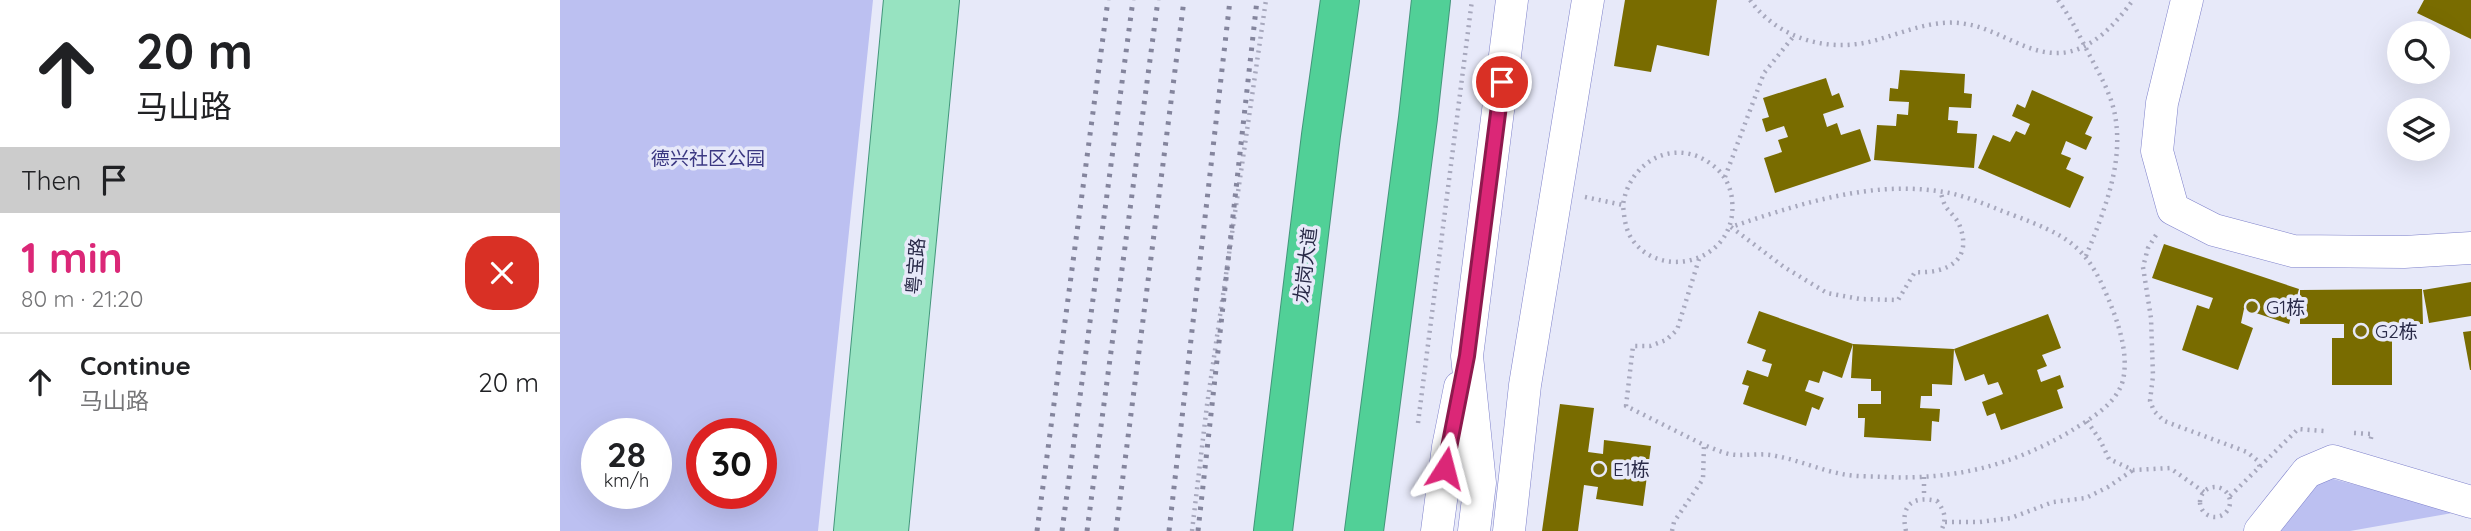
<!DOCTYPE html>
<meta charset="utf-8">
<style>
body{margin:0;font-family:Quicksand,"Noto Sans SC",sans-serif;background:#f2f2f2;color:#202124;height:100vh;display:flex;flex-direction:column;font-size:26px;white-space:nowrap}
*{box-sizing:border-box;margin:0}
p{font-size:23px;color:#757577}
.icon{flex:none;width:38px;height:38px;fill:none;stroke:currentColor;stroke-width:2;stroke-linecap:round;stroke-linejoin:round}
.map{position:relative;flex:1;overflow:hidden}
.details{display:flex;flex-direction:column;background:#fff;width:560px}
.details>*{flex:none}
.guide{background:#fff;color:#202124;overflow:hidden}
.tools{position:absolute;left:1827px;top:21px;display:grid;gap:14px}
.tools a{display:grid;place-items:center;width:63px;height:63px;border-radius:50%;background:#fff;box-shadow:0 7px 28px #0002;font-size:35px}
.speed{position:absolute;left:21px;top:418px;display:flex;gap:14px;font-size:35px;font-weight:700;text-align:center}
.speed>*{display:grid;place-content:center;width:91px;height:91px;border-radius:50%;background:#fff;box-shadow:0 7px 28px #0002;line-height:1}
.speed small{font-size:18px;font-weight:400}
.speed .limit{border:10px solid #d22;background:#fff;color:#111}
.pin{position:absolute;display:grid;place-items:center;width:60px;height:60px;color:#fff;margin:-30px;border:4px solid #fff;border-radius:50%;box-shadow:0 2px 7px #0007}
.me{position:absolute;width:77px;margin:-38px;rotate:9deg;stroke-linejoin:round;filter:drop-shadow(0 0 5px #0008)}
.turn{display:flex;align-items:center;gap:24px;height:147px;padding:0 21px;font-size:32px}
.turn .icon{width:91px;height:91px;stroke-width:2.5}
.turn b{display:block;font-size:49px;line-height:60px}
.then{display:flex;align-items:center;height:66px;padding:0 21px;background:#0003;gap:14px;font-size:26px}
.round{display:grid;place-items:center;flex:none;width:74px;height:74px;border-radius:28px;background:#f2f2f2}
.headline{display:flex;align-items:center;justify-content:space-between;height:119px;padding:0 21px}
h1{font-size:42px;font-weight:700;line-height:52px;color:#db2777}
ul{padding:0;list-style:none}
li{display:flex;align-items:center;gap:21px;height:98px;padding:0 21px;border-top:2px solid #e0e0e0}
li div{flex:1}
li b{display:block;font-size:26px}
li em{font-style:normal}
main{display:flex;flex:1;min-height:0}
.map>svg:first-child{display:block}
.green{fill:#bcc0f1;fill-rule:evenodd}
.building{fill:#796c00}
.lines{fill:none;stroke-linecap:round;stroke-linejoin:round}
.minor-casing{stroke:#7e81cb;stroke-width:33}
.major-casing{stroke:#43967b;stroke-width:40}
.highway-casing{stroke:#43967b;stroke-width:40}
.path{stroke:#a7a8bd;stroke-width:4.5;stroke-dasharray:2 5;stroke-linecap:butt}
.minor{stroke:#fff;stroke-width:32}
.major{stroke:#97e3c1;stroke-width:38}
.highway{stroke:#51d097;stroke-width:38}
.rail{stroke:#84859d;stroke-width:5;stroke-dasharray:3.5 7;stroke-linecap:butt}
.route-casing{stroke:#8e194d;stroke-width:18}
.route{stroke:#db2777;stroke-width:12}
.poi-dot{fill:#7a6d0a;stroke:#e7e9f9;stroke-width:2.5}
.labels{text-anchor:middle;stroke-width:7;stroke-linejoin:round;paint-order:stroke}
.park-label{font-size:19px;fill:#3b3882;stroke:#e7e9f9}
.street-label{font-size:19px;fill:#292a48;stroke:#e7e9f9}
.poi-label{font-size:19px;fill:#292a48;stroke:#e7e9f9;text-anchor:start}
</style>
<main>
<section class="details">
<div class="guide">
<div class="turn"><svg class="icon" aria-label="ahead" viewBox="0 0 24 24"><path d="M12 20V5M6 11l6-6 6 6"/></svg><div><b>20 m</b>马山路</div></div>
<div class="then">Then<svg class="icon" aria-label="arrive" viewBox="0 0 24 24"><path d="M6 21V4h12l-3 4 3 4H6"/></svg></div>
</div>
<div class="headline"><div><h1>1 min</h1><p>80 m · 21:20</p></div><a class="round" style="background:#d93025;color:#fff"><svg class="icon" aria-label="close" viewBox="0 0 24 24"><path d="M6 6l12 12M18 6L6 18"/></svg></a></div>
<ul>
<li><svg class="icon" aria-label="ahead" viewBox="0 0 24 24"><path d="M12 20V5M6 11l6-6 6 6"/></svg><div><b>Continue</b><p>马山路</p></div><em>20 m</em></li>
</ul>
</section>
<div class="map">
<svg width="1911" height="531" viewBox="0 0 1911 531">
<rect width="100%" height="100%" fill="#e7e9f9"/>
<path class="green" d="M0 0H313L258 531H0ZM37 434H96V494H37ZM142 434H201V494H142Z
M1743 471 1898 512 1790 531H1720Z"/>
<path class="building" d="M1065 0H1157L1149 56 1097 45 1091 72 1054 66Z
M1864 0H1911V39L1857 13Z
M1340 70 1405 74 1404 93 1412 94 1411 108 1389 107 1388 120 1398 121 1397 133 1417 134 1414 168 1314 160 1317 125 1336 126 1337 114 1348 115 1349 102 1329 101 1330 88 1338 89Z
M1266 78 1272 96 1279 93 1284 107 1263 114 1267 127 1277 123 1281 135 1300 129 1311 161 1215 193 1204 158 1222 152 1218 140 1228 137 1224 126 1206 132 1202 119 1209 117 1203 98Z
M1472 90 1533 117 1525 134 1532 137 1526 150 1506 141 1501 154 1511 158 1506 169 1524 177 1510 208 1418 168 1433 135 1450 142 1456 131 1465 135 1470 124 1452 116 1457 104 1465 108Z
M1604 244 1739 289 1729 324 1684 309 1681 323 1693 328 1678 370 1622 350 1637 305 1649 309 1653 298 1592 278Z
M1911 282V316L1869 323 1863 290Z
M1862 289 1863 324H1818V338H1832V385H1772V338H1784V324H1740V290Z
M1199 311 1293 344 1282 378 1263 371 1259 383 1249 380 1245 391 1264 398 1259 410 1252 407 1246 426 1183 404 1189 386 1182 384 1187 370 1208 377 1212 364 1202 361 1206 350 1187 343Z
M1488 314 1501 348 1482 355 1487 366 1477 370 1481 382 1500 375 1504 387 1497 390 1503 408 1441 430 1435 413 1427 416 1422 402 1443 394 1438 382 1428 385 1424 374 1405 381 1394 349 1392 385 1372 384V396H1361L1360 408 1380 409 1379 422 1372 421 1371 441 1304 437 1305 418H1298V404H1321V391H1311V379L1291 378 1293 344 1394 349Z
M1911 331V370H1910L1903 332Z
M1000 404 1034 408 1028 452 1043 454 1044 440 1091 446 1083 506 1036 499 1038 487 1024 485 1018 531H982Z"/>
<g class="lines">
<g class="minor-casing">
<path id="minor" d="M1627 0 1602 103 1597 151 1613 209 1654 230 1733 251 1844 252 1911 248
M877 531 888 447 900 387
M914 531 920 483 907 356 952 0
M949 531 965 385 1028 0
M1700 531 1747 472 1773 461 1911 502"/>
</g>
<g class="major-casing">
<path id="major" d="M293 531 343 0
M329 531 380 0"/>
</g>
<g class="highway-casing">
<path id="highway" d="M713 531 761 135 780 0
M804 531 858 118 871 0"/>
</g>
<path class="path" d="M1190 0C1217 38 1267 53 1313 41 1343 33 1374 18 1406 24 1440 29 1471 59 1508 52 1536 46 1557 22 1573 0
M1498 0C1511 18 1520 37 1530 56 1540 75 1551 94 1555 115 1564 164 1544 211 1526 256
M1165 177 1204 73 1233 37
M1025 197 1063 205C1064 215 1065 227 1070 236 1097 283 1179 263 1172 200 1171 186 1163 172 1151 164 1115 137 1069 161 1063 205
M1171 227 1224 267 1267 293 1300 299 1338 300 1355 272C1387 274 1414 260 1399 224 1396 217 1390 213 1386 207 1383 202 1382 196 1380 191
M1596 235 1588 248 1583 267 1591 318 1593 376 1590 401 1594 411 1604 421 1687 452 1698 461 1700 467
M1139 259 1117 330 1106 340 1090 346H1073L1066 406 1144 445
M1527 421 1540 440 1549 459 1573 470 1610 468 1644 492
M858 423 912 0
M1794 433 1812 434 1810 442
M1364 477V498
M1640 502a15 15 0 1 1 30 0a15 15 0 1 1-30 0Z
M1670 496 1738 429 1764 431
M1385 522H1420L1451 518 1493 502 1526 498 1548 487 1573 470
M632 531 647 405 706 0
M1112 531 1114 522 1143 479 1144 445C1152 448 1160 452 1169 454 1184 457 1200 452 1216 456 1238 460 1260 470 1282 474 1296 477 1311 476 1324 477 1394 480 1451 466 1511 431 1530 419 1557 404 1563 380 1569 353 1558 322 1548 298 1526 244 1505 235 1453 215 1428 206 1404 194 1377 191 1308 181 1236 205 1171 227
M1346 531C1340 506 1352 495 1377 501 1385 512 1387 518 1381 531"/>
<use href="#minor" class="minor"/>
<use href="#major" class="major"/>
<use href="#highway" class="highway"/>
<path class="rail" d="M477 531 548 0
M502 531 573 0
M527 531 598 0
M556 531 624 0
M609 531 670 0
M638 531 697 0"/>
</g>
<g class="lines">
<g class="route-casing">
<path id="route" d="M885 468 907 356 942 82"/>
</g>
<use href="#route" class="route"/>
</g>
<g class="poi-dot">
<circle cx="1692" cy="307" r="7"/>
<circle cx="1801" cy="331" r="7"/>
<circle cx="1039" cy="469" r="7"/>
</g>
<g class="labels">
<g class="park-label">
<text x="148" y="165">德兴社区公园</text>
</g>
<g class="street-label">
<text transform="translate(745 265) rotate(-83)" y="7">龙岗大道</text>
<text transform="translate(355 266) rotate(-85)" y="7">粤宝路</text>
</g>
<g class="poi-label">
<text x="1706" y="314">G1栋</text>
<text x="1815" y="338">G2栋</text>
<text x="1053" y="476">E1栋</text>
</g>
</g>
</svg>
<div class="tools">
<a><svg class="icon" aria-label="search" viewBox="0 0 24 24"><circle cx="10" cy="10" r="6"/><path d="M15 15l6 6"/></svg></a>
<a><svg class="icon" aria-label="layers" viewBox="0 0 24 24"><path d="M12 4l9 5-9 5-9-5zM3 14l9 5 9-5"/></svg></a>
</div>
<div class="speed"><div>28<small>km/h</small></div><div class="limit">30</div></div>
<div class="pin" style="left:942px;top:82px;background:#d93025"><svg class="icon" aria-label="arrive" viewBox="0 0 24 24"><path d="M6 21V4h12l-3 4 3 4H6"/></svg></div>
<svg class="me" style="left:885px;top:468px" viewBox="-20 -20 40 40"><path d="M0-17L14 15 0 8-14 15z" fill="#db2777" stroke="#fff" stroke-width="4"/></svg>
</div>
</main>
